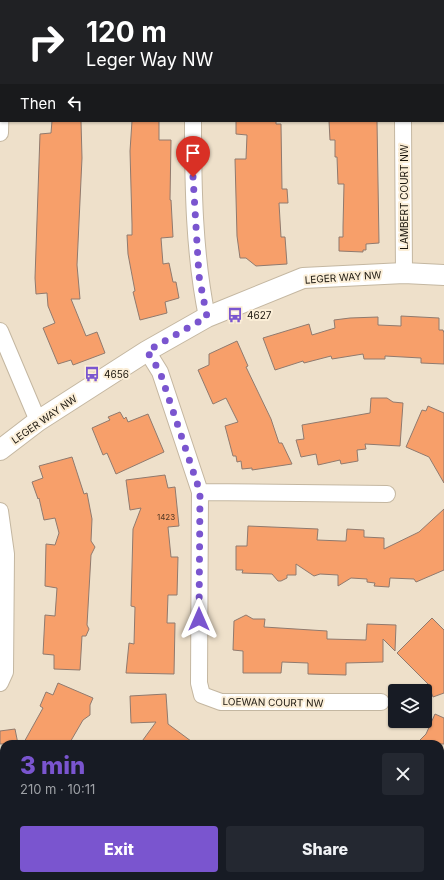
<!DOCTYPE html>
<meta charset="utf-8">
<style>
body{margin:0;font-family:Inter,sans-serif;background:#242831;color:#f1f3f6;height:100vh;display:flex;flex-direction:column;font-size:15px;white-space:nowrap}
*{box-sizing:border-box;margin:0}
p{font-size:13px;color:#9ea1a6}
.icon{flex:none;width:22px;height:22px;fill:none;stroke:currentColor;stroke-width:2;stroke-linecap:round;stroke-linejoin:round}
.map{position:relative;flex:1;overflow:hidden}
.details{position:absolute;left:0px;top:740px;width:444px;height:140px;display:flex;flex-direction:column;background:#171b24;border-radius:12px 12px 0 0;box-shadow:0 1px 3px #0004}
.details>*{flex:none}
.hud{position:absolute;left:0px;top:0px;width:444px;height:122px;box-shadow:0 1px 3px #0004;background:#202124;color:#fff;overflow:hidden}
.controls{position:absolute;left:388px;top:684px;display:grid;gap:8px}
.controls a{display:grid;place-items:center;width:44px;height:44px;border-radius:4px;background:#171b24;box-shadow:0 1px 3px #0004;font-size:20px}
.pin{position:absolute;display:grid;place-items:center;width:34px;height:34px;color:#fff;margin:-41px -17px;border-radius:50% 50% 50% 0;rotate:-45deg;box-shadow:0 0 4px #0007}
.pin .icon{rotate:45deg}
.me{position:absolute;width:44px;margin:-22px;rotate:0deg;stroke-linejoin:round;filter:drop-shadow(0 0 3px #0008)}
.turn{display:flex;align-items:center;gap:14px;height:84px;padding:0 20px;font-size:18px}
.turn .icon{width:52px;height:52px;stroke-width:2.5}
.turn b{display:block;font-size:28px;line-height:34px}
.then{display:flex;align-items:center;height:38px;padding:0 20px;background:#0003;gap:8px;font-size:15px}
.round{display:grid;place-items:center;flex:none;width:42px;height:42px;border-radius:4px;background:#242831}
.overview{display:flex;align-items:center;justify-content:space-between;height:68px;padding:0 20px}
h1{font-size:24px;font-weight:800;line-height:30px;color:#7a55cf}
.action{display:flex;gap:8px;margin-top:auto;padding:8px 20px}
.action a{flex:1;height:46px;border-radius:4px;background:#7a55cf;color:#fff;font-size:16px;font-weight:800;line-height:46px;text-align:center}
.action a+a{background:#242831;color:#f1f3f6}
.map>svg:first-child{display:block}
.building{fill:#f79f6a;stroke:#907a6e}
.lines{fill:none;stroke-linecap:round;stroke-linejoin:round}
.minor-casing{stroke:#c4b7a1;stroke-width:18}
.tertiary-casing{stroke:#c4b7a1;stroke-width:22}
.minor{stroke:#fff;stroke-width:16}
.tertiary{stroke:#fff;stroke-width:20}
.route{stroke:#7a55cf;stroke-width:7;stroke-dasharray:0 12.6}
.labels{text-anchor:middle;stroke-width:4;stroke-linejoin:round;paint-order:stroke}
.number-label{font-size:8px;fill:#523825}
.street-label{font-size:10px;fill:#1b160e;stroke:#fbeed7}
.poi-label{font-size:10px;fill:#1b160e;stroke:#fbeed7;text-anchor:start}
</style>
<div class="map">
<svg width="444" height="880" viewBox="0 0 444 880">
<rect width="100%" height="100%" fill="#eee0ca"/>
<path class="building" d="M52 121H81L82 158 77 265 80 299H71L86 336 97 332 105 353 73 365 71 360 58 364 43 328 55 323 48 306 47 293 36 294 35 278 40 134 51 133Z
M132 121H159V140H171L170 200H171L173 237 161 238 163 264 169 263 173 282H176L179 298 165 302 167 313 140 320 133 292 135 291 128 254 127 235H132V224L130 151Z
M236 121H276V124H281L282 189H287L288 203H279L281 237H285L287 264 256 266 246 258H240L237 236 235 159H246L247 135 236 134Z
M329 121H377L379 243 366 244V250H363V252L339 251V237H343V227L344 184H338L337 157H335V140H330Z
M401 316 439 318V330H443L444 333V364L421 363V358L385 356V359H364L363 354 332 359 331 356 304 363 303 361 275 370 263 338 309 324 312 335 335 328 334 320 350 318 378 317V325L401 326Z
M237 341 248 366 246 367 271 419 279 443H282L292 464 252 470V468L242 469 241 461 237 462 236 456H233L225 426 238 422 226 398 213 404 198 370 209 365V354Z
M371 398H387L393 402 403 403 400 446 365 444 366 449 357 450 358 461 341 464 340 460 318 465 316 454 301 457 296 440 304 439 302 425 370 413Z
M428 406 444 413V483L429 457 406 447 422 410 426 411Z
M120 412 124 419 126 417 128 422 148 414 164 452 116 474 107 453 103 455 92 428 110 420 108 417Z
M72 457 84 494 87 493 92 519 91 541 95 547 91 555 87 625 89 629 86 636H82L80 670 54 669V655L43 654 45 615 55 616 57 588 45 586 46 544 55 545 59 533 55 518 44 520 39 498 38 499 32 482 43 478 39 466Z
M165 475 168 488 175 487 179 526 168 527 171 557H178L177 595H168L167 623H175L174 674 126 673 129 643 134 644 135 607 131 606 133 529 141 508 130 510 126 480Z
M444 509V570L416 582 414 579 390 578 389 587 374 586 375 583 367 582V579L351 578 338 586V575L320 574 314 576 296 564V575H287V578L281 581H278L272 574 242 573 243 570H236V546H247L248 526 318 529 317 540 342 541H346L347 529 364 530V537L384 538V549L419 532Z
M246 615 253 619H265L264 627 327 631V639L366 640 367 624 396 625 395 651 383 639V662L346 663V675L308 674V663L282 662 281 673H243V651L233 650 234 621Z
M432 618 444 630V693L433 697 428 684 397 653Z
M58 683 93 698 90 705V715L83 720 69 744H23L43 708 40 706 46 692 53 695Z
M166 694 168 724 195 744H140L156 722 131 723 130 696Z
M435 714 444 718V744H416L426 734Z
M15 729 18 744H0V731Z"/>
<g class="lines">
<g class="minor-casing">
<path id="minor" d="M193 121C193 187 194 253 207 317
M403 121 404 273
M0 133 1 96
M0 331 38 421
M147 351 160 372 200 492 199 683 202 695 221 702H381
M200 492 387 494
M0 511 6 554 5 672 0 683"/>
</g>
<g class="tertiary-casing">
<path id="tertiary" d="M0 450 38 421 147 351 207 317 303 278 404 273 444 275"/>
</g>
<use href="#minor" class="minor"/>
<use href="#tertiary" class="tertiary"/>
</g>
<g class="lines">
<path class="route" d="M193 177 199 276 207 317 147 351 160 372 200 492 199 619"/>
</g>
<defs>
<g id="bus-bare" transform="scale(1.2)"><path d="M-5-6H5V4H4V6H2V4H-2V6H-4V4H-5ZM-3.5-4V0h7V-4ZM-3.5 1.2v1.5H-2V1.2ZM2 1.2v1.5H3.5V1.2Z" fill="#7a55cf" stroke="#fbeed7" stroke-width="2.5" paint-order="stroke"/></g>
</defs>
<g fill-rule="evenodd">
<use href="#bus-bare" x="235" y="315"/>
<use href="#bus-bare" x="92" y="374"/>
</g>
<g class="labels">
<g class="number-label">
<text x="166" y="520">1423</text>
</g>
<g class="street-label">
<text transform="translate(404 197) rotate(-90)" y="4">LAMBERT COURT NW</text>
<text transform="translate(343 277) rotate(-4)" y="4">LEGER WAY NW</text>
<text transform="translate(44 419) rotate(-35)" y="4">LEGER WAY NW</text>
<text transform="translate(273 702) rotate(1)" y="4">LOEWAN COURT NW</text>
</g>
<g class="poi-label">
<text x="247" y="319">4627</text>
<text x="104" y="378">4656</text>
</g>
</g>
</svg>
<div class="controls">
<a><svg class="icon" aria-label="layers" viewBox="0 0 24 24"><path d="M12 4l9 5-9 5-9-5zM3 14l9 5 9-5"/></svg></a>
</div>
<div class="pin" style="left:193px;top:177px;background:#d93025"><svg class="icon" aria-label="arrive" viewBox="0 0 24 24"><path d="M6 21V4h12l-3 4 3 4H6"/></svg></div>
<svg class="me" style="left:199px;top:619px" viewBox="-20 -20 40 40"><path d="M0-17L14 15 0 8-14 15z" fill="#7a55cf" stroke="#fff" stroke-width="4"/></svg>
<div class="hud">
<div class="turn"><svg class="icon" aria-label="right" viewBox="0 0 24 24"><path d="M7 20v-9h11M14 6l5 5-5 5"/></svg><div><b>120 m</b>Leger Way NW</div></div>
<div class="then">Then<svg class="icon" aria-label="left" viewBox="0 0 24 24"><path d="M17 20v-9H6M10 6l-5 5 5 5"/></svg></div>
</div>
<section class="details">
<div class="overview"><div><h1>3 min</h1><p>210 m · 10:11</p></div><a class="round"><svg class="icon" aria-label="close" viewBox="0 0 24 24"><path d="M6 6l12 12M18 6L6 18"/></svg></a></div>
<div class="action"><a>Exit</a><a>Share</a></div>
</section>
</div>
